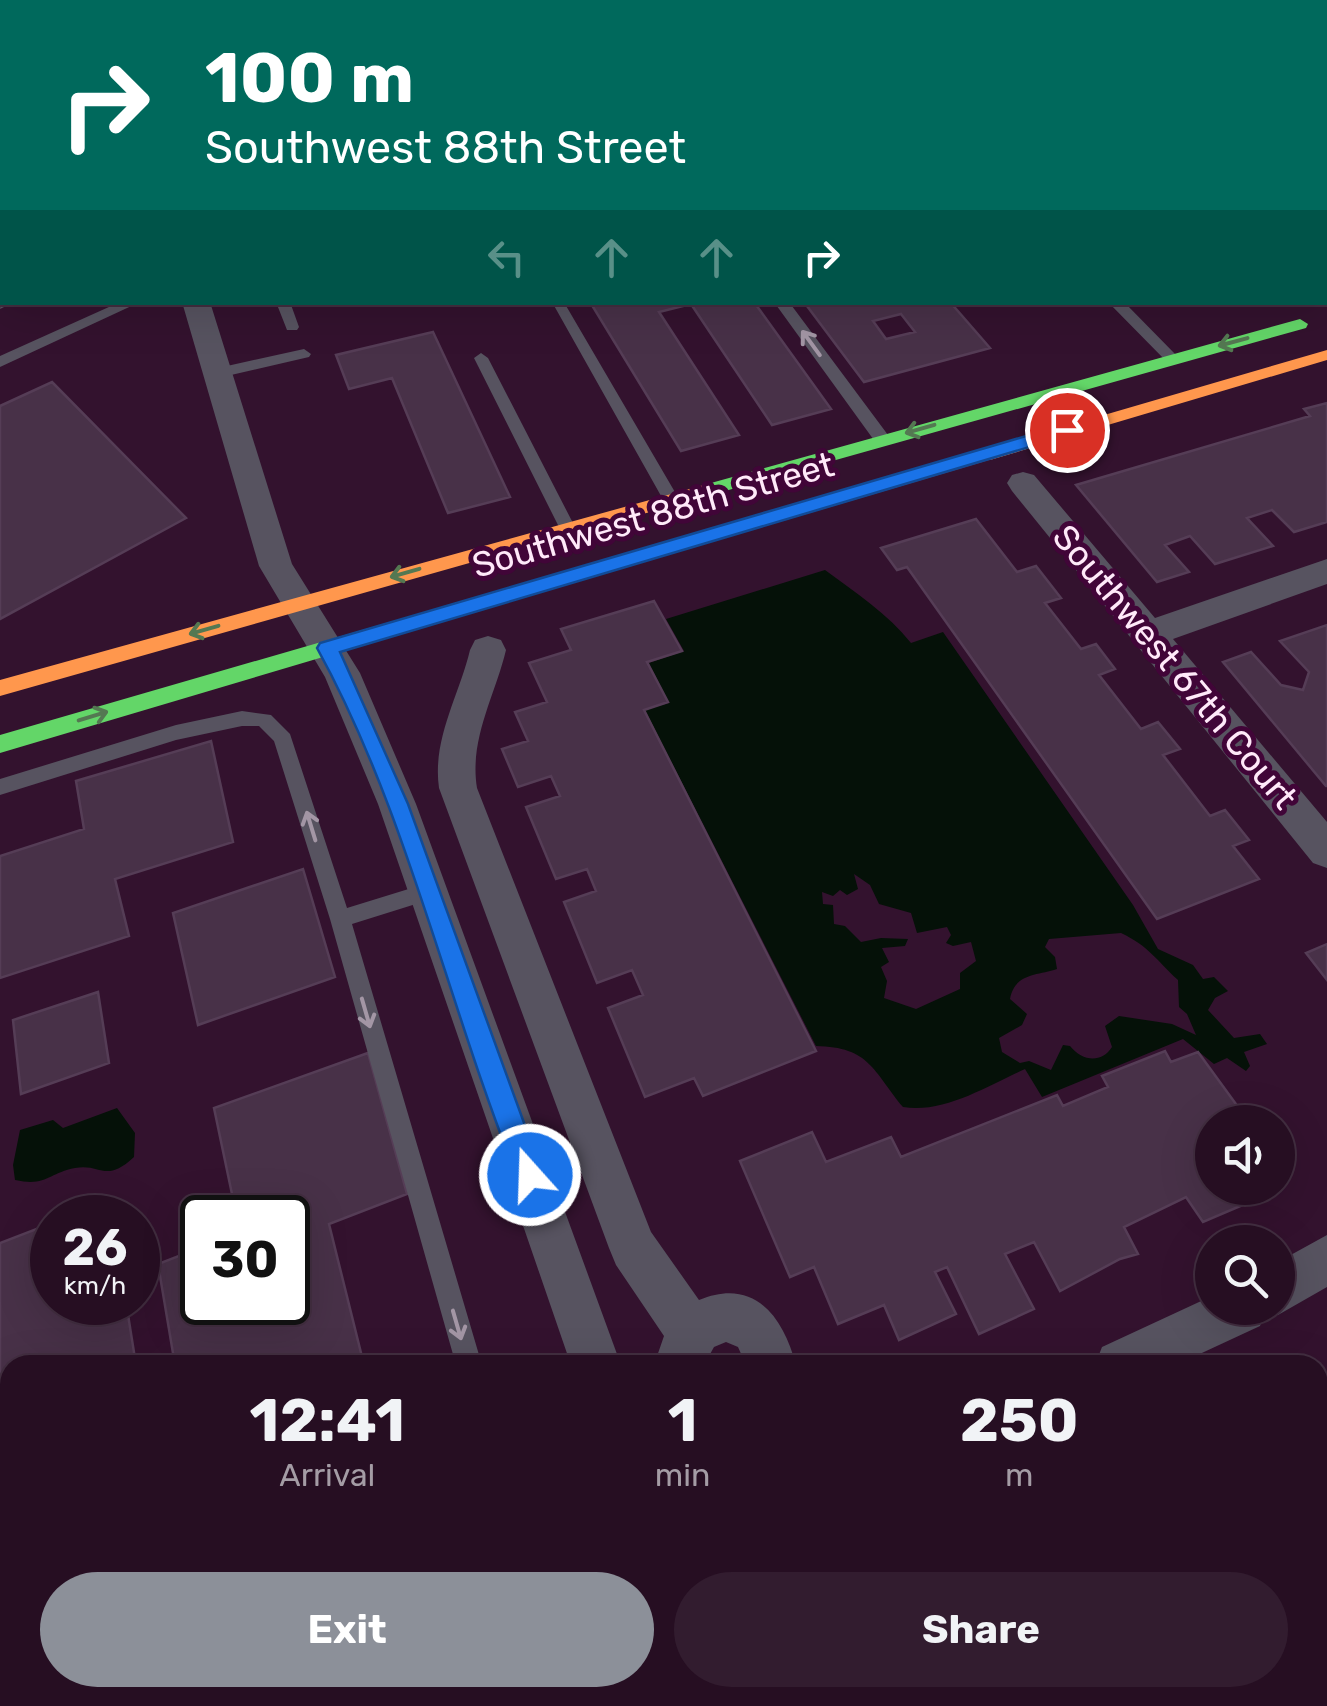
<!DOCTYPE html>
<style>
body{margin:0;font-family:Rubik,sans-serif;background:#321c2f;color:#f1f3f6;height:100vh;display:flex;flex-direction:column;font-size:38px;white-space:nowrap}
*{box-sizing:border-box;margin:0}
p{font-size:32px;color:#a49ca5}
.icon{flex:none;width:55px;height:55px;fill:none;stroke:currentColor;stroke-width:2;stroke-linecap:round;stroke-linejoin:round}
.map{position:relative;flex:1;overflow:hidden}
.side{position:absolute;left:0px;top:1355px;width:1328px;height:352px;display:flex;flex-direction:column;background:#260e22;border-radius:30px 30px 0 0;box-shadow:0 10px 40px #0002,0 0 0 2px #422e40}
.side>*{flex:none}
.banner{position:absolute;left:0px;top:0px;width:1328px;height:305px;box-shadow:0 10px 40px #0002,0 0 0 2px #422e40;background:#00695c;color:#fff;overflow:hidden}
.controls{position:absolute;left:1195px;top:1105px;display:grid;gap:20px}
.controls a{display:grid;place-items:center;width:100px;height:100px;border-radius:50%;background:#260e22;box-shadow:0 10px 40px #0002,0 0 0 2px #422e40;font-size:50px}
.speed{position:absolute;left:30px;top:1195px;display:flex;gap:20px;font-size:50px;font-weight:700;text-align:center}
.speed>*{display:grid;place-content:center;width:130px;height:130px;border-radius:50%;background:#260e22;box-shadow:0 10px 40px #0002,0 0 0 2px #422e40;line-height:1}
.speed small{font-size:25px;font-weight:400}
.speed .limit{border:5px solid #111;border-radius:15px;background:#fff;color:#111}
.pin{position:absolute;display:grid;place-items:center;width:85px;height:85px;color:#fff;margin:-42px;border:5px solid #fff;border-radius:50%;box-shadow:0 2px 10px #0007}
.me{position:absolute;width:110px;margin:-55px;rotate:340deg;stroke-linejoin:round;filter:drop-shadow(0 0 8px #0008)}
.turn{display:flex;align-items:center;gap:35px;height:210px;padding:0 40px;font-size:45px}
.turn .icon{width:130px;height:130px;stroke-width:2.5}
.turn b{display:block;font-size:70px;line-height:85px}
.lanes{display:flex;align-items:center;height:95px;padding:0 40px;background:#0003;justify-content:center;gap:50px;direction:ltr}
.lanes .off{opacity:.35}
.eta{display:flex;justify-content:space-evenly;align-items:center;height:170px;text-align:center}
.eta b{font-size:60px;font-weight:700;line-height:70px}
.button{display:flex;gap:20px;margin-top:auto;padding:20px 40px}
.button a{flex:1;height:115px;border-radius:60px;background:#8c9099;color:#fff;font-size:40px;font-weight:700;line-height:115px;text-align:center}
.button a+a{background:#321c2f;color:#f1f3f6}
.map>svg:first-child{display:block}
.water{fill:#051108;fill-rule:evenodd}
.building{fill:#483148;stroke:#553d56;stroke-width:2.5;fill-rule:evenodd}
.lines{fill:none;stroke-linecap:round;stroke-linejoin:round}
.lane{fill:#575360;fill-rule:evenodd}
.street{fill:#575360;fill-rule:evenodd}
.fast{fill:#63d668;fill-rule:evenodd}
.slow{fill:#ff974d;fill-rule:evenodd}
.jam{fill:#b3261e;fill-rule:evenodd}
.oneway{stroke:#547852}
.oneway2{stroke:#a396a5}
.route{fill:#1a73e8;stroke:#114b97;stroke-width:2.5}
.labels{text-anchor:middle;stroke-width:10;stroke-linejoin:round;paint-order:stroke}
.street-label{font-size:35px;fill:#ffe9f9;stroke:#410538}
</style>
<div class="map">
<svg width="1327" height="1706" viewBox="0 0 1327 1706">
<rect width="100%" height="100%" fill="#33122e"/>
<path class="water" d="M825 570C856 593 888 614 911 643L943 632 1133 905 1158 949 1193 965 1203 979 1214 977 1228 991 1215 998 1208 1010 1234 1038 1260 1034 1267 1044 1244 1052 1250 1066 1246 1071 1227 1058 1214 1064 1183 1039 1042 1097 1025 1069C989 1085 944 1114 903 1107 873 1071 870 1047 816 1046L645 710 669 703 649 663 684 651 666 619ZM854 874 870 885 879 904 911 913 917 933 947 927 951 935 946 943 953 946 971 942 976 961 960 973V989L916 1009 884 998 887 981 881 967 889 962 882 948 905 946 908 939 881 938 861 942 845 926 834 924 833 905 823 904 822 892 833 896 840 890 847 895 858 889ZM1121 933C1150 947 1155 959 1178 980L1179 1007 1187 1014 1196 1035 1172 1024 1119 1016 1105 1026 1112 1047C1101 1064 1082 1061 1070 1046L1063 1045 1051 1070 1029 1061 1020 1063 1002 1052 999 1038 1022 1025 1027 1014 1010 999C1015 973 1036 976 1057 969L1055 957 1045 947 1049 939Z
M117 1108 135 1133 134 1157C105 1184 101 1163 75 1168 48 1173 47 1187 15 1180L13 1165 20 1130 53 1120 63 1128Z"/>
<path class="building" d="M265 0H396L397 2H267Z
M0 172 2 175 0 296Z
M590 302H754L831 409 772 425 691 304 659 312 739 435 681 451Z
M804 302H950L990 348 864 382ZM901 314 915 332 886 339 873 321Z
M433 332 510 497 448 513 392 378 349 389 336 355Z
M52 382 186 518 0 619V406Z
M1327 403V522L1294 532 1272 510 1247 518 1273 546 1215 564 1190 536 1165 545 1189 572 1157 582 1076 485 1310 416 1304 409Z
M976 519 1017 572 1036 566 1061 598 1045 603 1081 649 1096 644 1115 669 1099 675 1141 729 1158 722 1180 749 1163 755 1210 816 1225 810 1249 840 1233 846 1259 879 1157 919 907 567 897 570 881 548Z
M654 601 682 651 647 662 668 702 644 710 816 1051 703 1096 694 1078 645 1097 608 1008 643 995 632 970 597 983 564 902 596 891 587 869 556 879 526 807 560 796 551 776 518 787 502 749 528 741 515 712 547 702 529 663 571 650 561 629Z
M1327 625V786H1326L1223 662 1251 652 1281 685 1303 690 1309 672 1280 641Z
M211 741 233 842 115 879 129 936 0 978V856L84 829 76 781Z
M303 869 335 977 198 1025 173 913Z
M1327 944V980L1306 953Z
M98 992 109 1063 21 1094 13 1020Z
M1165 1051 1171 1062 1198 1052 1249 1122H1212V1188H1254L1259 1198 1203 1222 1186 1197 1124 1227 1138 1254 1120 1259 1060 1291 1034 1242 1005 1254 1034 1309 979 1334 947 1267 935 1272 956 1314 899 1340 884 1305 838 1324 814 1267 790 1277 740 1161 812 1132 826 1162 891 1137 901 1157 1057 1095 1063 1106 1108 1087 1102 1076Z
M368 1053 407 1194 329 1224 364 1365H175L158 1264 202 1247V1302H288V1218H237L214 1108Z
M111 1201 113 1218H67Z
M52 1223V1302H126L136 1365H10V1418L0 1422V1243Z
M1318 1446 1327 1462V1706H1307L1303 1698H1318Z
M137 1698H215L217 1706H118Z
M250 1698H493L477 1706H252Z
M825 1698H1276L1280 1706H828Z"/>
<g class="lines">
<path class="lane" d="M0 0H11L0 6Z
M175 0H194L196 2H178Z
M551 0H563L565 2H553Z
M807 0H819L821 2H809Z
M1077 0H1090L1092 2H1079Z
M2 299V302H14L0 309Z
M120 302H140L0 367V356Z
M276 302H290L299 327 297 330H287Z
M552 302 565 304 679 499 677 503H665Z
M774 302H789L888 435V443H876Z
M1108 302H1124L1177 356V362H1167Z
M304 349 311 354 309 357 218 378 211 373 218 368Z
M481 353 488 358 575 527 573 531 567 533 559 527 474 358Z
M242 711 271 715 290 734 347 908 428 883 435 886 438 892 435 898 352 924 482 1365H456L330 919 274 741 259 726H242L176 740 0 795V779L176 725Z
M10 1603V1631L0 1635V1607Z"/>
<path class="street" d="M182 302H210L292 564 360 673 416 804 621 1365H571L378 804 325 677 259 566Z
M1023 472 1034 475 1155 618 1327 559V584L1173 639 1327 822V868L1313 863 1012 491 1007 483 1012 475Z
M488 636 501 640 506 650C495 696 469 739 477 788L651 1232 699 1300C754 1277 783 1316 796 1365H746L738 1347 726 1342 714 1347 704 1365H654L664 1336 616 1265 609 1248 439 788C432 739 459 696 470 650L475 640Z
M1327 1235V1287L1278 1315 1266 1310 1260 1326 1176 1365H1095L1102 1347 1212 1296V1308H1278V1262Z
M674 1698H732L735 1706H677Z"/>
<path class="fast" d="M2 30V39L0 40V31Z
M1327 33V49L1325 50V34Z
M1300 319 1308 324 1306 328 711 495 702 489 711 483Z
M559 573 566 575 569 580 566 585 0 753V735Z"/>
<path class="slow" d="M2 74V83L0 84V75Z
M1327 350V360L990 460 981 454 984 450Z
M711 483 720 489 717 493 0 696V680Z"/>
<path class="jam" d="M1325 98H1327V114H1325Z
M990 448 996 450V458L559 587 549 580 559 573Z"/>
</g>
<defs><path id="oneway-shaft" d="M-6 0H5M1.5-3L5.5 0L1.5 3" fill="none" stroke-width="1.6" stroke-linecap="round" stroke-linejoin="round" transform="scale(2.5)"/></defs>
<g class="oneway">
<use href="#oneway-shaft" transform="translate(1233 342) rotate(165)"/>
<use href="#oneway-shaft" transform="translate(920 429) rotate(164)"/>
<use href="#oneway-shaft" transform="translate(405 573) rotate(164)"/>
<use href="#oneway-shaft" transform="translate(204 630) rotate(164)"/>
<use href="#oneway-shaft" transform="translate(93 716) rotate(-17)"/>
</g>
<g class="oneway2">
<use href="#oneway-shaft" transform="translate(811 343) rotate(-126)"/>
<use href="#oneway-shaft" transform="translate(311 826) rotate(-107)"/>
<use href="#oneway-shaft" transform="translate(366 1013) rotate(74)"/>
<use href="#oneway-shaft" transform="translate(457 1325) rotate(74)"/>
</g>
<path class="route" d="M1067 424 1073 426V434L340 652 408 804 543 1175 539 1184 530 1188 520 1184C448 1008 409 815 317 648L320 643Z"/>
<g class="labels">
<g class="street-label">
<text transform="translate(653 515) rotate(-16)" y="12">Southwest 88th Street</text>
<text transform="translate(1175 667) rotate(50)" y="12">Southwest 67th Court</text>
</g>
</g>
</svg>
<div class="controls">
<a><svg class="icon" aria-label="sound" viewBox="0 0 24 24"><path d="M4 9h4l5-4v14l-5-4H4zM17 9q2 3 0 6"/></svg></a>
<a><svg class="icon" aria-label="search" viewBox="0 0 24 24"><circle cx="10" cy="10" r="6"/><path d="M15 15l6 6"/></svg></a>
</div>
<div class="speed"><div>26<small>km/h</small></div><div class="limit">30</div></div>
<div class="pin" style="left:1067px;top:430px;background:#d93025"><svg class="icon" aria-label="arrive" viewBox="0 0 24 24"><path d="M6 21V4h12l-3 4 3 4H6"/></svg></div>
<svg class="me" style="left:530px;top:1175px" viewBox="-20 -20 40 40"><circle r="17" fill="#1a73e8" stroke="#fff" stroke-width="3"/><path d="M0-11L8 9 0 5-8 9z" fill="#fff"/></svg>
<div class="banner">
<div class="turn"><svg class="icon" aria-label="right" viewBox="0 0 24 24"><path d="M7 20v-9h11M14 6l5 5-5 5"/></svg><div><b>100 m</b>Southwest 88th Street</div></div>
<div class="lanes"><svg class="icon off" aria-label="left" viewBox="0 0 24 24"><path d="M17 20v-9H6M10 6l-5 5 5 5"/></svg><svg class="icon off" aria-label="ahead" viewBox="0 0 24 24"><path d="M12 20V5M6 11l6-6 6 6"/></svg><svg class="icon off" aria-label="ahead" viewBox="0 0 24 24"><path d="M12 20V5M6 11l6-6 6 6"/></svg><svg class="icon" aria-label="right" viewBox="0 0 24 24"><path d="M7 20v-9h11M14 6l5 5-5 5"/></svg></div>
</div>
<section class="side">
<div class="eta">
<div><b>12:41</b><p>Arrival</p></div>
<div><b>1</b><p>min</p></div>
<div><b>250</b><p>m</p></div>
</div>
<div class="button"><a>Exit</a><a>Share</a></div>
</section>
</div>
